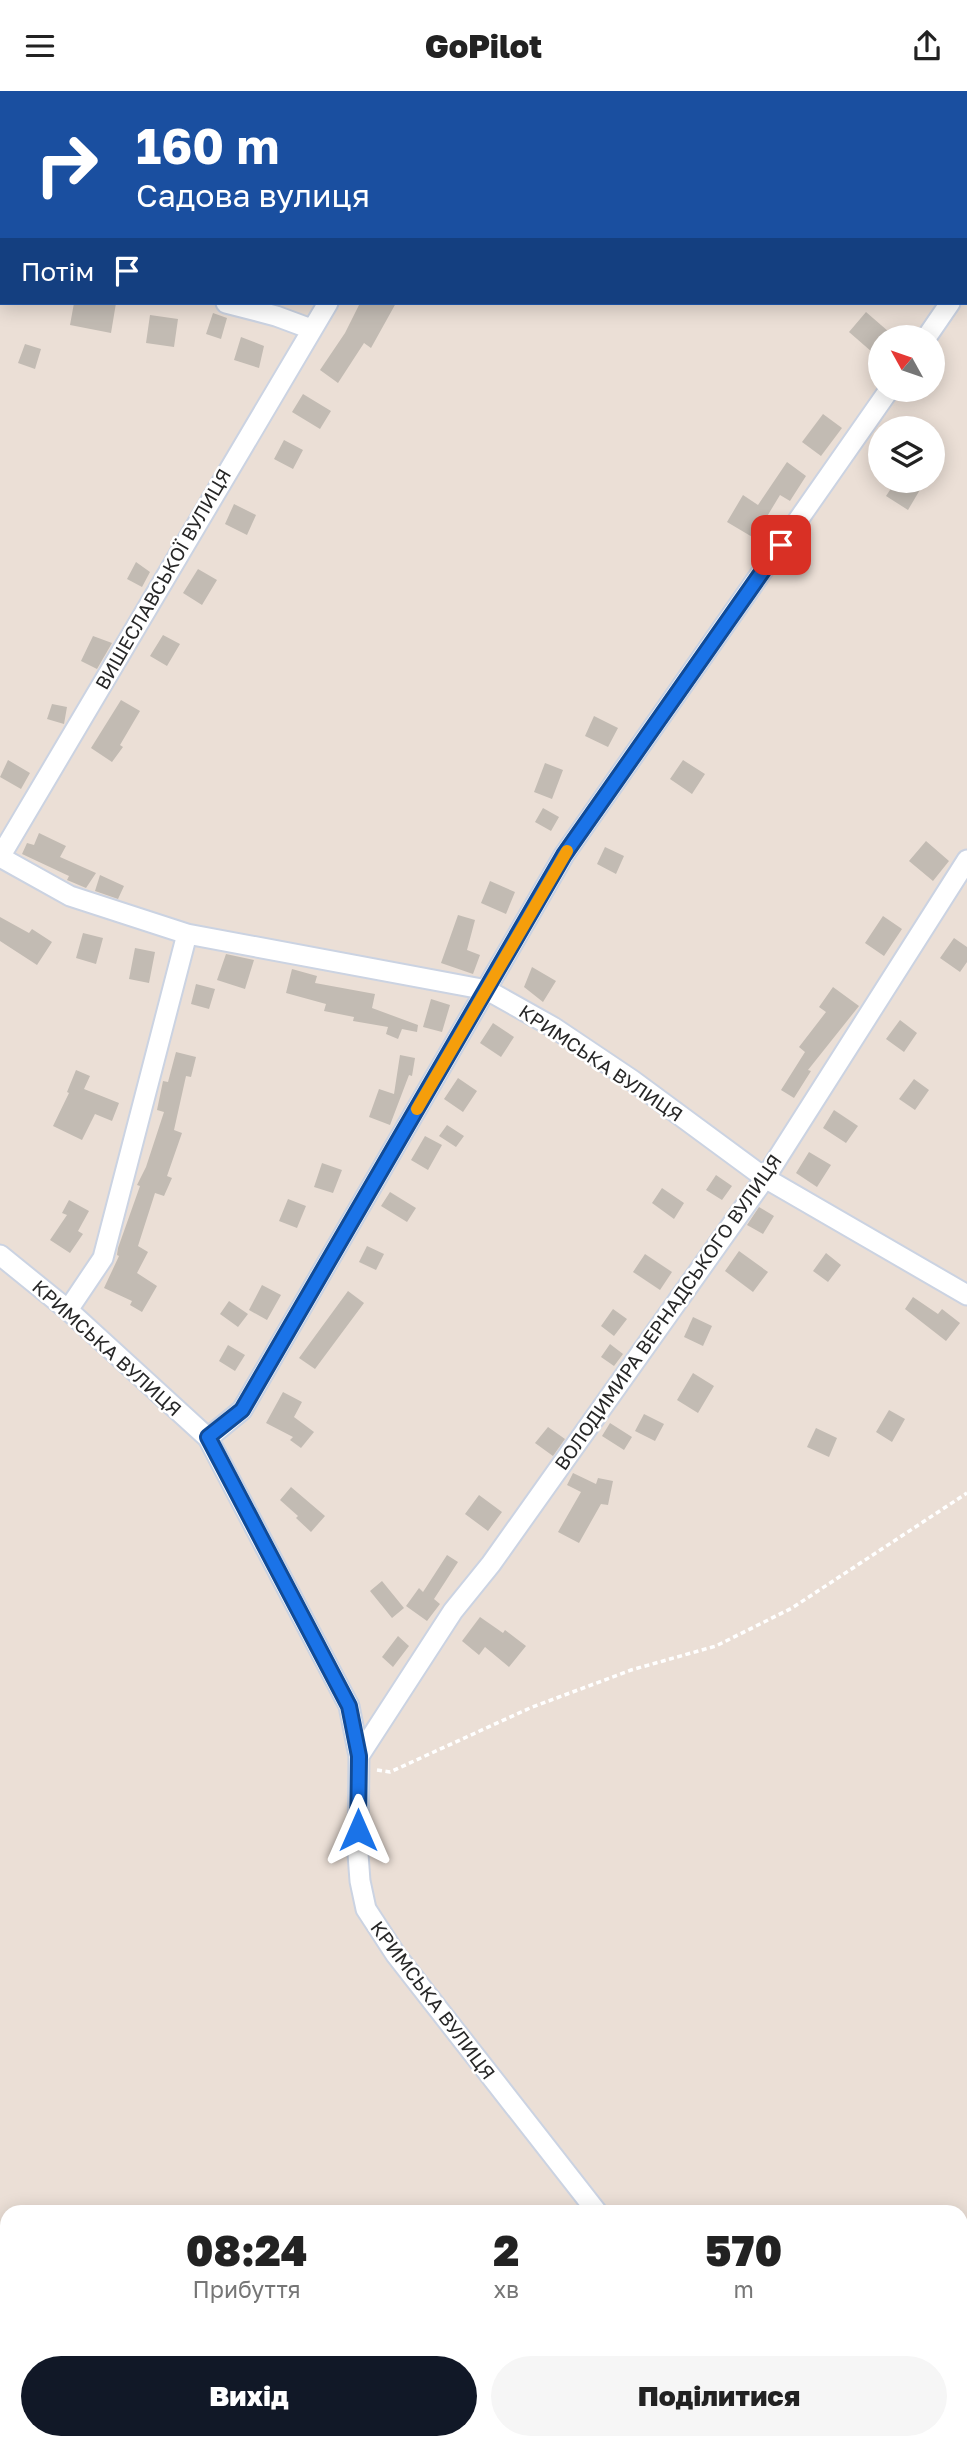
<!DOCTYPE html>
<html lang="uk">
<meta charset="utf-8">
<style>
body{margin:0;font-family:"Golos Text",sans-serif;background:#f6f6f6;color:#222;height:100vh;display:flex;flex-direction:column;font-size:26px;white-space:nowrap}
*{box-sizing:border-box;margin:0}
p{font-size:23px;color:#767676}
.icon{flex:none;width:38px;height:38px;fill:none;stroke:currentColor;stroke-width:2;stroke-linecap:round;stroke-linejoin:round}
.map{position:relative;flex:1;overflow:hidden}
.panel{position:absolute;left:0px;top:2114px;width:968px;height:245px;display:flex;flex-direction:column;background:#fff;border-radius:21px 21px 0 0;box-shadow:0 4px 18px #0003}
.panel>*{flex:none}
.hud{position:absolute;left:0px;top:0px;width:968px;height:214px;box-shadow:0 4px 18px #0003;background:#1a4fa0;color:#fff;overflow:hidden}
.needle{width:46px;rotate:310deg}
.controls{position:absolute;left:868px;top:234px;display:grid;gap:14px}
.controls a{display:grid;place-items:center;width:77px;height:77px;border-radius:50%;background:#fff;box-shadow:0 4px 18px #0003;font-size:35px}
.pin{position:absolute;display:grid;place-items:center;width:60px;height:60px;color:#fff;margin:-30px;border-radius:14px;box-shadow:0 4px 10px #0006}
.me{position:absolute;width:77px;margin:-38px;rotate:0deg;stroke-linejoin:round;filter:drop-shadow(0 0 5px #0008)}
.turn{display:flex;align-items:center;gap:24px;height:147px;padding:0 21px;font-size:32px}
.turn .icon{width:91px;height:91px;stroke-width:2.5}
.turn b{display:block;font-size:49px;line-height:60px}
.then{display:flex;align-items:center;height:66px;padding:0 21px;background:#0003;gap:14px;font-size:26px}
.eta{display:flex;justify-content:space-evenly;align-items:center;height:119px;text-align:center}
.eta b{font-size:42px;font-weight:800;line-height:49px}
.button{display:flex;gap:14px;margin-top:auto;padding:14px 21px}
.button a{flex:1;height:80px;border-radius:42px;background:#111827;color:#fff;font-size:28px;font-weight:800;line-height:80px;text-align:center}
.button a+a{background:#f6f6f6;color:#222}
header{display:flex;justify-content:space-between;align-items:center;height:91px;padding:0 21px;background:#fff;font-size:32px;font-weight:800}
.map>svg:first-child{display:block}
.building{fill:#c2bbb3}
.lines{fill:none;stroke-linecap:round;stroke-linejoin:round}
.minor-casing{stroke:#cbd3e2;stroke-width:23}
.path{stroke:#fff;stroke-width:3.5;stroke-dasharray:5 3.5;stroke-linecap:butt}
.minor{stroke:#fff;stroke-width:19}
.route-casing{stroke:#114b97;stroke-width:18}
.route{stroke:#1a73e8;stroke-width:12}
.slow{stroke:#f59e0b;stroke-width:12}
.labels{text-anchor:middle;stroke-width:5;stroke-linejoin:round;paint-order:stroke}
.street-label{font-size:19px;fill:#272727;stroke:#fff}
</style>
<header><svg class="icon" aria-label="menu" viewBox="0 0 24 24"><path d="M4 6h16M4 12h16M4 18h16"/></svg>GoPilot<svg class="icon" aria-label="share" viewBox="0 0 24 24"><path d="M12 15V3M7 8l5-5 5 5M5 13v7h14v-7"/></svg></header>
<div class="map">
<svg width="967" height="2359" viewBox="0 0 967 2359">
<rect width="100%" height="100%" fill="#ebdfd6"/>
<path class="building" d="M74 212H116L111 242 70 234Z
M360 212H396L371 257 364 252 338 292 320 279 345 242Z
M866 221 896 247H880V268L849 241Z
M213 222 227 227 221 248 206 243Z
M150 224 178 228 174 256 146 252Z
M241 246 264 255 259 277 234 269Z
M25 253 41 258 35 278 18 272Z
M303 303 331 320 320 338 292 321Z
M823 323 842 337 821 365 802 351Z
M284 349 303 359 293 378 274 368Z
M787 371 806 385 790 410 780 404 754 447 727 431 743 404 758 414Z
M896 390H911L921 397 908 419 886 405Z
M234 413 256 424 247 444 225 433Z
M136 471 150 481 142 496 127 488Z
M198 478 217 489 202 514 183 502Z
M163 544 180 553 167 575 150 565Z
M93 545 112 552 97 578 81 570Z
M121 609 140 620 120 654 123 656 112 671 91 657Z
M52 613 67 616 64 633 47 628Z
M594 625 618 637 608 656 585 645Z
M8 669 30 682 21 698 0 686Z
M683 669 705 683 692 703 670 688Z
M545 672 563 679 552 708 534 701Z
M543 717 559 726 551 740 535 731Z
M39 742 66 755 60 766 96 782 86 797 67 789 69 785 22 763 27 752 34 754Z
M926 750 949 770 933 790 909 770Z
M605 756 624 765 616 783 597 773Z
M100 784 124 795 118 808 95 800Z
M490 790 515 801 506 823 481 812Z
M458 824 475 829 467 859 480 864 473 883 441 872Z
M883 825 902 838 884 865 865 852Z
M0 826 29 842 32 838 52 851 37 874 0 850Z
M83 842 103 847 96 873 76 867Z
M954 847 967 856V871L960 881 940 867Z
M135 857 155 861 149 892 129 888Z
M226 863 254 869 245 898 217 889Z
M532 876 556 890 543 911 524 896Z
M292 878 317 885 315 892 375 903 372 917 418 934 417 941 402 938 398 948 386 943 388 936 353 930 354 926 324 920 326 913 286 902Z
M196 893 215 898 209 918 191 913Z
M833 896 859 915 808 979 811 980 794 1007 781 999 805 961 799 956 826 921 819 916Z
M431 908 450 914 442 941 423 936Z
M900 929 917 942 904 961 886 948Z
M493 932 514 946 501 966 480 952Z
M176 961 196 966 191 986 186 985 174 1039 182 1042 167 1085 172 1087 164 1105 155 1102 138 1155 148 1161 137 1182 157 1195 142 1221 130 1214 132 1210 104 1197 119 1165 117 1164 118 1157 140 1095 137 1094 146 1076 164 1021 157 1019 163 990 168 991Z
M400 964 415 967 412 985 409 984 390 1034 369 1026 379 998 394 1003Z
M76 979 90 985 84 998 119 1012 112 1030 95 1023 82 1049 53 1035 69 1002 67 1001Z
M458 987 477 1000 463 1021 444 1008Z
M914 988 929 999 915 1019 899 1008Z
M834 1019 858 1035 846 1052 823 1037Z
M447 1034 464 1045 456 1056 439 1045Z
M425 1045 442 1054 428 1079 411 1069Z
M809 1061 831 1074 817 1096 796 1082Z
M322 1072 342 1079 333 1102 314 1096Z
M716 1084 732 1095 722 1109 706 1099Z
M662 1097 684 1112 674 1128 652 1112Z
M390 1101 416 1117 407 1131 381 1115Z
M288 1108 306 1115 297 1137 279 1130Z
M69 1109 89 1120 78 1140 83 1143 70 1162 50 1149 67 1124 62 1122Z
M759 1116 774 1125 763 1143 747 1134Z
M367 1155 384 1163 376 1179 359 1171Z
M739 1160 768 1181 753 1201 725 1180Z
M826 1162 841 1174 828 1191 813 1180Z
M645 1163 672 1181 660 1199 633 1181Z
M262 1194 281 1204 267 1229 249 1219Z
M348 1200 364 1212 315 1278 299 1267Z
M913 1206 938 1223 942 1218 960 1232 946 1250 905 1218Z
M229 1210 248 1223 238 1236 220 1223Z
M613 1218 627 1228 614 1245 601 1235Z
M693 1226 712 1235 703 1255 684 1246Z
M610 1253 623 1263 614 1275 601 1266Z
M228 1254 245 1264 235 1280 219 1270Z
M693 1282 714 1295 698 1322 677 1309Z
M283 1301 302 1311 294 1326 314 1341 301 1357 290 1349 293 1346 266 1332Z
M889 1319 905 1328 892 1351 876 1341Z
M644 1323 664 1333 655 1350 635 1340Z
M610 1332 632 1346 624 1359 602 1345Z
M548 1336 565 1348 553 1365 535 1352Z
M816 1337 837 1347 829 1366 807 1356Z
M573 1382 596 1393 598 1387 613 1390 608 1414 601 1413 579 1452 558 1441 581 1401 567 1394Z
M291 1396 325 1425 311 1441 296 1427 298 1425 280 1409Z
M479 1404 502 1421 488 1440 465 1423Z
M447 1464 458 1471 434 1508 440 1513 427 1530 406 1515 419 1497 423 1501Z
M382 1490 404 1517 392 1527 370 1500Z
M480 1526 503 1542 505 1539 526 1555 509 1576 485 1556 479 1564 462 1550Z
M398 1545 409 1555 393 1576 382 1566Z"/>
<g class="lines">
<g class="minor-casing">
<path id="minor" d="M921 0 924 2
M462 2 463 0
M966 29H967
M0 134 2 135
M966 189 967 188
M226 212 276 225 311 238
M926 247 950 212
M0 766 70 805 187 843 487 899 553 936 632 989 765 1087 967 1204
M0 766 328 212
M0 1164 68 1219 208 1347 349 1615 359 1665 358 1763 360 1790 366 1818 396 1864 597 2121
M68 1219 103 1167 187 843
M208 1347 242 1319 564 764 889 299
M359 1665 453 1520 491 1473 765 1087 967 769
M778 2352 784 2359"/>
</g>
<path class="path" d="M377 1679 390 1681 530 1617 631 1579 716 1555 792 1517 967 1402"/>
<use href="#minor" class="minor"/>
</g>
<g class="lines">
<g class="route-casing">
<path id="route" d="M358 1739 359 1665 349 1615 208 1346 242 1319 564 764 781 454"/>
</g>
<use href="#route" class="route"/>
<path class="slow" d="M417 1018 567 760"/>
</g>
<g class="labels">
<g class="street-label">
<text transform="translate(163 488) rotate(-60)" y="7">ВИШЕСЛАВСЬКОЇ ВУЛИЦЯ</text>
<text transform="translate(601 972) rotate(34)" y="7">КРИМСЬКА ВУЛИЦЯ</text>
<text transform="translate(668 1221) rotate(-55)" y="7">ВОЛОДИМИРА ВЕРНАДСЬКОГО ВУЛИЦЯ</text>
<text transform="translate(107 1257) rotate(42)" y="7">КРИМСЬКА ВУЛИЦЯ</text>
<text transform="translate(433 1909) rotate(53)" y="7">КРИМСЬКА ВУЛИЦЯ</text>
</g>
</g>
</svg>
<div class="controls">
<a><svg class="needle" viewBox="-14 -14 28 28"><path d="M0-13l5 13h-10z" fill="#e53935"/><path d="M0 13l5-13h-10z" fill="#767676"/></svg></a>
<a><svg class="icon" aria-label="layers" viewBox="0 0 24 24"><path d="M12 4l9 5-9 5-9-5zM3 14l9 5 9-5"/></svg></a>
</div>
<div class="pin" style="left:781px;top:454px;background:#d93025"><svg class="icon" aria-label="arrive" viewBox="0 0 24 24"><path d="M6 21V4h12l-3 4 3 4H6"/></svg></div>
<svg class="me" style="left:358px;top:1739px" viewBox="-20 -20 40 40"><path d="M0-17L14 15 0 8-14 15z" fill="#1a73e8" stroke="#fff" stroke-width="4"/></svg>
<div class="hud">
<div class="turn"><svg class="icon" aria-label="right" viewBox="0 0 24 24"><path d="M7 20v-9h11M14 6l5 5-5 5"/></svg><div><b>160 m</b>Садова вулиця</div></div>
<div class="then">Потім<svg class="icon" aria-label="arrive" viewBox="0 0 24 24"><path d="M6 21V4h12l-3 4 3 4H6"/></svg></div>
</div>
<section class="panel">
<div class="eta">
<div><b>08:24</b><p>Прибуття</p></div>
<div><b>2</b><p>хв</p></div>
<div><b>570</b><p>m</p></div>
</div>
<div class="button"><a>Вихід</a><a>Поділитися</a></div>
</section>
</div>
